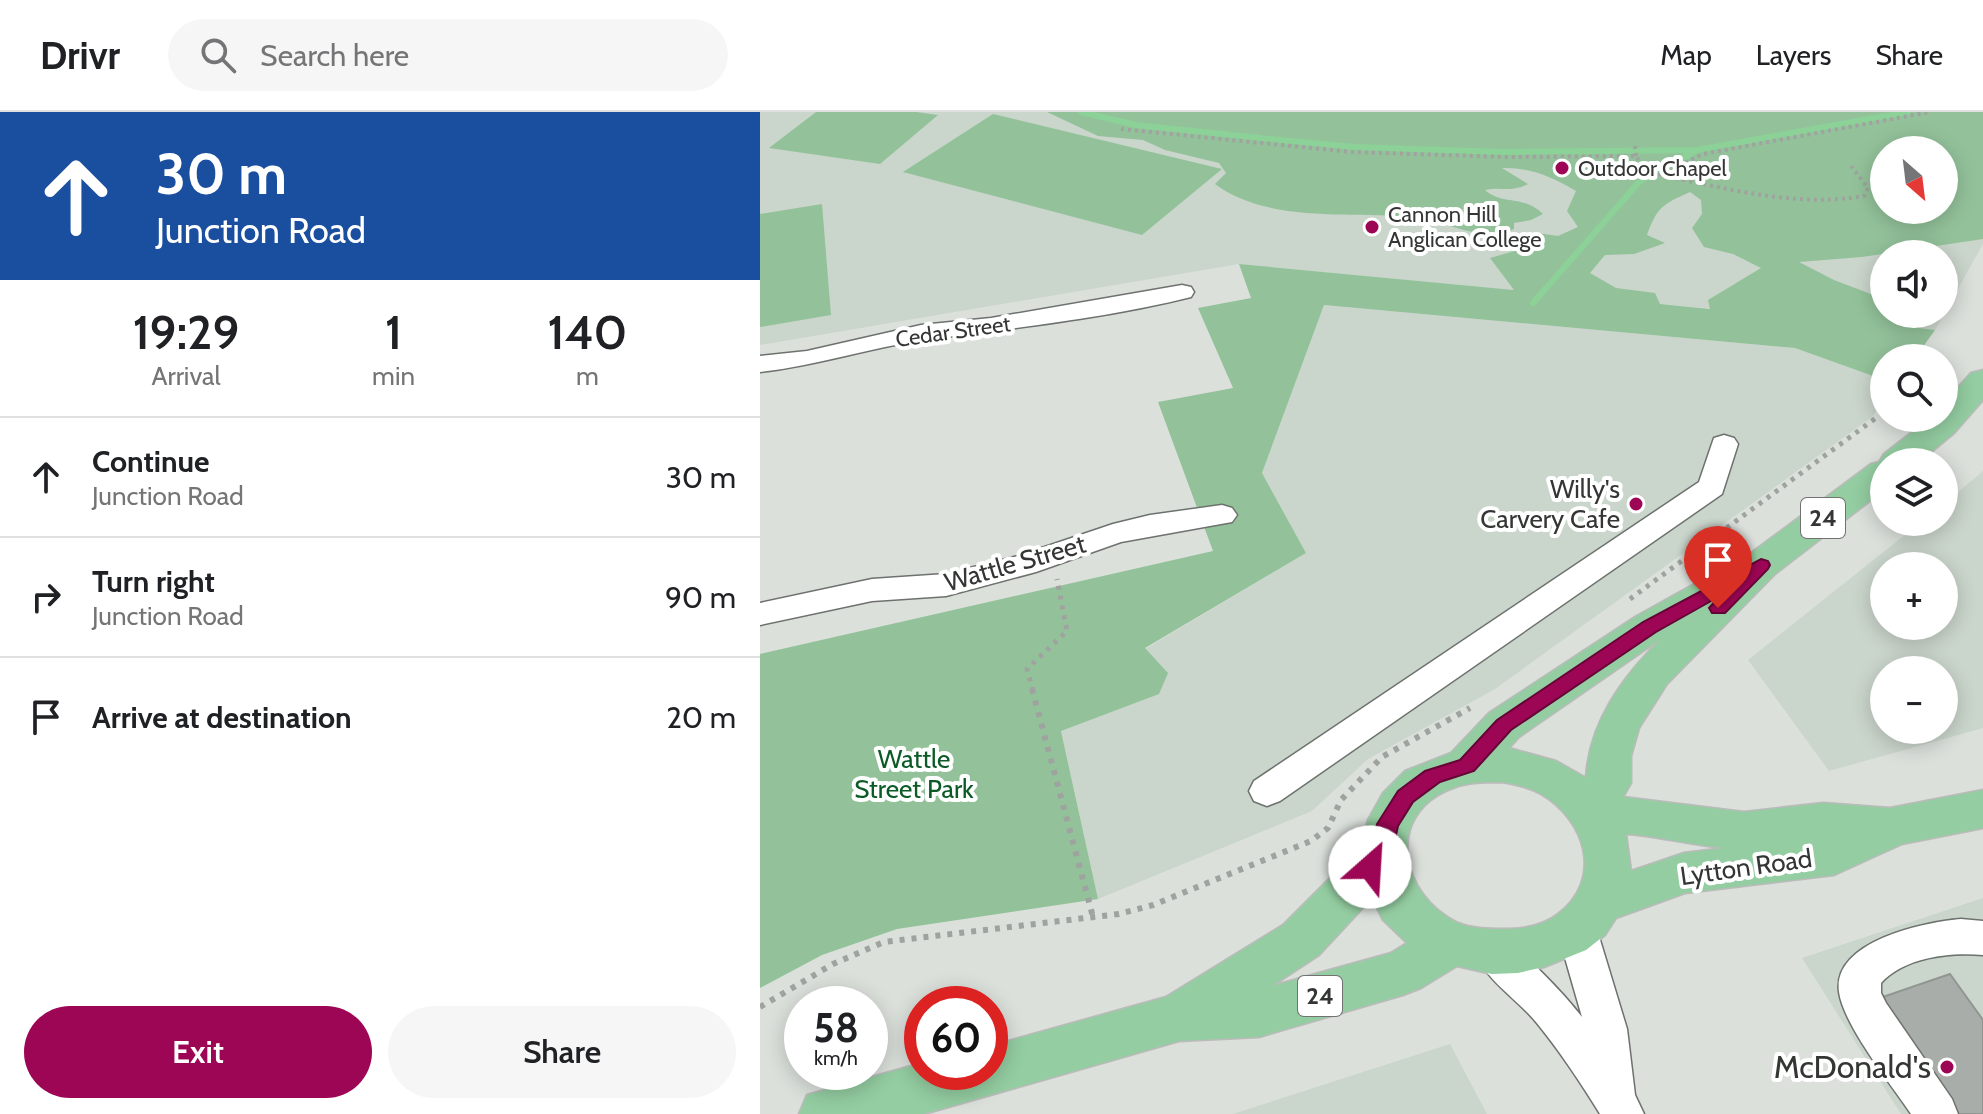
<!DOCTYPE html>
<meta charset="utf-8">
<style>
body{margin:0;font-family:Cabin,sans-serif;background:#f6f6f6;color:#202124;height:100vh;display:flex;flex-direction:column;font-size:30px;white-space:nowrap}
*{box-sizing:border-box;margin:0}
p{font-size:26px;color:#757577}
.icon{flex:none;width:44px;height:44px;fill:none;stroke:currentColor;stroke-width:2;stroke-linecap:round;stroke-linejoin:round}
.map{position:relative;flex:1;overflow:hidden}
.panel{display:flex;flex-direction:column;background:#fff;width:760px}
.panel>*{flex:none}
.top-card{background:#1a4fa0;color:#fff;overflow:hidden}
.needle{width:52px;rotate:152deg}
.tools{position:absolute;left:1110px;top:24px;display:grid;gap:16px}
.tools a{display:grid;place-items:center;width:88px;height:88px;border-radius:50%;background:#fff;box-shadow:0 4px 20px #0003;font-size:40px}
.speed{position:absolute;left:24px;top:874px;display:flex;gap:16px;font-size:40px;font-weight:700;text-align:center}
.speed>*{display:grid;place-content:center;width:104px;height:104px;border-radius:50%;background:#fff;box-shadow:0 4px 20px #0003;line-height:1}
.speed small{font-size:20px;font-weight:400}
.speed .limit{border:12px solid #d22;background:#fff;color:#111}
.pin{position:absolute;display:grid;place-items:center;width:68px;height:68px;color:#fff;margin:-82px -34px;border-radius:50% 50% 50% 0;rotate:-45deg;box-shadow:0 0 8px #0007}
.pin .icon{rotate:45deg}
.me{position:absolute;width:88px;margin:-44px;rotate:26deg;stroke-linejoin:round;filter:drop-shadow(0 0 6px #0008)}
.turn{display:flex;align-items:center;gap:28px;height:168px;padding:0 24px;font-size:36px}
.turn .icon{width:104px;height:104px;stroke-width:2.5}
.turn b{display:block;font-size:56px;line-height:68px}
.eta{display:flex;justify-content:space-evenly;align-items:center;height:136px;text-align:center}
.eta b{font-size:48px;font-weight:600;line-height:56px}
.primary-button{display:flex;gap:16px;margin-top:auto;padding:16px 24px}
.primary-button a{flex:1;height:92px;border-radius:48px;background:#9c0654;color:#fff;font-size:32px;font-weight:600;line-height:92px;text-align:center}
.primary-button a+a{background:#f6f6f6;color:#202124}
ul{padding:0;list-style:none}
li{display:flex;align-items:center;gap:24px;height:120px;padding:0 24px;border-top:2px solid #e0e0e0}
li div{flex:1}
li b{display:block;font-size:30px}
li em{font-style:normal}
header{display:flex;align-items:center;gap:48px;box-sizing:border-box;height:112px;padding:0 40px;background:#fff;border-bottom:2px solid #e0e0e0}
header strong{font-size:38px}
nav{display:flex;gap:44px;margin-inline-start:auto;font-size:28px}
.search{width:560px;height:72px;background:#f6f6f6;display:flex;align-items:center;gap:20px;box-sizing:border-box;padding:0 28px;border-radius:44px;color:#757577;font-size:30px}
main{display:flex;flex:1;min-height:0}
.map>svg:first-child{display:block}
.built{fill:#cad5cb;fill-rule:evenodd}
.green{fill:#93c29a;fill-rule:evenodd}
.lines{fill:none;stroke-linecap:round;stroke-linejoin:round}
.stream{stroke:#8cd197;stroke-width:6}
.building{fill:#a8ada9;stroke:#919692;stroke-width:2}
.minor-casing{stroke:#6d726e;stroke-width:3}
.major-casing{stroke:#babbba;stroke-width:3}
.path-far2{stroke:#9fa39f;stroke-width:4;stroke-dasharray:3 4;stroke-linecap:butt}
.path-far1{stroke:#9fa39f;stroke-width:5;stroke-dasharray:4 6;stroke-linecap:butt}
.path{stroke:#9fa39f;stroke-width:6;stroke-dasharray:5 7;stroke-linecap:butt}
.minor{fill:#fff;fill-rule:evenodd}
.major{fill:#94cda1;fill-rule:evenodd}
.route{fill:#9c0654;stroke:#650437;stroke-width:2}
.poi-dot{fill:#9c0654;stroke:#fff;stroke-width:3}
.labels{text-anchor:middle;stroke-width:8;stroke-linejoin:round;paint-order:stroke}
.far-poi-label{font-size:22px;fill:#343634;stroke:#fff;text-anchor:start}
.far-street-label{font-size:22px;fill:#343634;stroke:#fff}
.shield{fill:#fff;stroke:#717271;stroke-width:2}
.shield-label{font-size:24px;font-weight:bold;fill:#343634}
.poi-label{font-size:26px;fill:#343634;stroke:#fff;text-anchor:end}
.street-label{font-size:26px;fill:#343634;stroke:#fff}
.park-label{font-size:26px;fill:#0c5a26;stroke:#fff}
.near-poi-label{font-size:32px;fill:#343634;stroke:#fff;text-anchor:end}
</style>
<header>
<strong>Drivr</strong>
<div class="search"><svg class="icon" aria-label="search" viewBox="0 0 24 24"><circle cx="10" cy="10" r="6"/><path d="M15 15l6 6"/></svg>Search here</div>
<nav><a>Map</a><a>Layers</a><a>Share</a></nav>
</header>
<main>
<section class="panel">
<div class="top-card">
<div class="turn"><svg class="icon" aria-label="ahead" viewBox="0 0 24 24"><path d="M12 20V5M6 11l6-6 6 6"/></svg><div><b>30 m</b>Junction Road</div></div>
</div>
<div class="eta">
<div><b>19:29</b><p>Arrival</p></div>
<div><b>1</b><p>min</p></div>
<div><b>140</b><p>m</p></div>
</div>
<ul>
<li><svg class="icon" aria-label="ahead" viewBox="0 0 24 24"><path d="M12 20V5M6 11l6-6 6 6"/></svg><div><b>Continue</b><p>Junction Road</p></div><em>30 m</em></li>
<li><svg class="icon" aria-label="right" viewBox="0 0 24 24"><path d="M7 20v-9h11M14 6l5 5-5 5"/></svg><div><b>Turn right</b><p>Junction Road</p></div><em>90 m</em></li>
<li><svg class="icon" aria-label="arrive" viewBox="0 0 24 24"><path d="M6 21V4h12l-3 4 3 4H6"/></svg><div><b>Arrive at destination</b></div><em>20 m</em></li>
</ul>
<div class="primary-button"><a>Exit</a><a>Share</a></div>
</section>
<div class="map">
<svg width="1223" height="1002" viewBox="0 0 1223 1002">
<rect width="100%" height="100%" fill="#dbe0db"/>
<path class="built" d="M0 0H1223V132L1175 218 479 152 0 233ZM1124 38H1184V98H1124ZM1124 142H1184V202H1124Z
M564 193 1035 236 1124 268V289L1112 305 735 577 608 647 552 699 338 787 301 618 399 582 385 537 546 441 502 361Z
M1223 359V616L1069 659 988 548 1161 410H1184V392ZM1124 454H1184V514H1124ZM1124 558H1184V618H1124Z
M1223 786V1002H1141L1042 846Z
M690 932 727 1002H473Z"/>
<path class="green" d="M56 0H156L178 3 120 52 9 36Z
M287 0H1223V127L1102 145 1039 150 1074 168 1124 187V202H1156L1159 216 1175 218 1155 246H1124V268L1035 236 564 193 502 361 546 441 385 536 408 561 399 582 301 619 338 787 137 817 62 843 0 876V542L453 439 398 290 473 276 438 196 491 186 479 152 754 178 730 146 758 138 771 120 798 124 818 115 807 99 816 79C792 65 769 55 742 56L768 72C752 81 742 74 725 78 743 94 762 82 783 102L771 108 754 111V117C725 133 685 108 653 105 591 99 509 112 455 72L466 61 459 51 405 38 383 28 338 24ZM1124 38H1184V98H1124ZM930 80 941 88 942 102 932 116 944 135 973 142 1001 156 948 188 950 197 900 192 895 181 856 176 830 161 845 143 874 142 905 131 887 123C897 95 903 92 930 80Z
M233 2 462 57 382 123 143 60Z
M62 92 71 203 0 215V102Z"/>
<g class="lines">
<path class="stream" d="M321 0 376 13 520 28 595 35 741 40 937 38 1148 0
M773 191 880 69 934 40"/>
</g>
<path class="building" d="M1190 862 1223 908V1002H1181L1108 890Z"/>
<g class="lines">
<g class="minor-casing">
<path id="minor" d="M422 173 431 175 434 180 431 185C343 207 252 216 163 228 108 236 56 254 0 260V244L47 239 161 213 231 206Z
M964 323 974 326 978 332 962 382 520 689 507 694 494 689 489 679 494 669 939 370 954 326Z
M462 393 472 396 477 403 472 410 361 430 276 460 186 484 112 489 0 513V491L112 467 186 462 258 444 353 412 390 403Z
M817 801 831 806 837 818 867 917 875 983 884 1002H840C821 971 799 938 776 910 756 886 729 871 715 841L721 828 735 823C758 832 806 884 822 905L797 818 803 806Z
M1201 807 1223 809V843C1190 840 1145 845 1121 871V881L1126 891 1192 987 1198 1002H1151C1131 972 1084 914 1079 880 1072 829 1165 810 1201 807Z"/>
</g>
<g class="major-casing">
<path id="major" d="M1223 258V288L1194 321 1159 350H1124V378L1015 462 907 572 879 616 871 644V671L863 685 984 700 1063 691 1130 696 1223 678V716L1142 732 1074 763 925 781 856 806 845 823 826 838 784 855 758 861 732 862 697 854 661 876 643 883 499 925 419 929 164 1002H39L47 983 162 951V960H230V934L406 885 523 813 601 735 608 708 623 681 645 659 691 641 729 601 875 505 945 466 959 462 966 464 987 444 1111 352 1119 350 1124 342 1170 306H1184V291L1211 261ZM902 526C863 564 829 610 826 666L796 649 749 636 759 625ZM741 670C755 672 769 675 781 682 827 709 843 768 798 802 783 814 765 817 746 817 731 817 712 817 698 811 639 783 624 701 693 676 708 670 725 670 741 670ZM866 722C899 724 930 733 964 736L924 741 871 759ZM612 786 623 808 647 831 631 841 512 874 559 843Z"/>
</g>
<path class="path-far2" d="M361 17 592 40 746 45 876 44 886 60 899 63
M875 34 876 44
M1091 54 1108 76 1104 84C1036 96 966 76 899 63L943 42 1170 0"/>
<path class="path-far1" d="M870 487 1120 303
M273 579 267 557 307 519 297 467"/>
<path class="path" d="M272 577 333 805
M0 895 73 852 124 830 359 802 393 793 551 729 568 716 581 688 622 645 710 596"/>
<use href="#minor" class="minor"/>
<use href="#major" class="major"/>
</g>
<path class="route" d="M1001 447 1008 449 1010 453 1008 457 965 501H952L949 496 960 484 896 520 751 618 714 659 680 670 653 690 638 714 630 750 617 762 610 764 602 762 599 755 612 739 617 712 638 679 665 659 700 648 737 608 883 510Z"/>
<g class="poi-dot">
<circle cx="802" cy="56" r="8"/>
<circle cx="612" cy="115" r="8"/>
<circle cx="876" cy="392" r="8"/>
<circle cx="1187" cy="955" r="8"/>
</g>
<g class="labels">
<g class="far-poi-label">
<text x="818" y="64">Outdoor Chapel</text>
<text x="628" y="110">Cannon Hill<tspan x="628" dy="25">Anglican College</tspan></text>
</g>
<g class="far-street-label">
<text transform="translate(193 219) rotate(-8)" y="8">Cedar Street</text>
</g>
<g class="shield">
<rect x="1041" y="386" width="44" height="40" rx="6"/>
<rect x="538" y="864" width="44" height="40" rx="6"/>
</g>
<g class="shield-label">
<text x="1063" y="414">24</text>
<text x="560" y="892">24</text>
</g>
<g class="poi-label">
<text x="860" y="386">Willy's<tspan x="860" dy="30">Carvery Cafe</tspan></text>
</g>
<g class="street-label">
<text transform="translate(255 451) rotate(-16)" y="9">Wattle Street</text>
<text transform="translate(986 755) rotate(-8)" y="9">Lytton Road</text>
</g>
<g class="park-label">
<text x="154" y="656">Wattle<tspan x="154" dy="30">Street Park</tspan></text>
</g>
<g class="near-poi-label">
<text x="1171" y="966">McDonald's</text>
</g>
</g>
</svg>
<div class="tools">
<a><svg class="needle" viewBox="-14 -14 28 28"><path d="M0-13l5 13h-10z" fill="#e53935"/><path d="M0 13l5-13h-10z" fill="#757577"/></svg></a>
<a><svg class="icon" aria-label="sound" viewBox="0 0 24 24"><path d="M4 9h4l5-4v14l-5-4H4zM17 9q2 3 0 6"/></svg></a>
<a><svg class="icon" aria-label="search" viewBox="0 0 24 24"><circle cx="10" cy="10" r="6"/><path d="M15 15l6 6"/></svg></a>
<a><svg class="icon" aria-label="layers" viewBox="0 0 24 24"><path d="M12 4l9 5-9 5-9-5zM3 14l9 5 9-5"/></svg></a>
<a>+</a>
<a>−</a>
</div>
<div class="speed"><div>58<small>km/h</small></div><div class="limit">60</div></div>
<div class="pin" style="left:958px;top:496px;background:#d93025"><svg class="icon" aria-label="arrive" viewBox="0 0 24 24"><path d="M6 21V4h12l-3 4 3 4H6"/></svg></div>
<svg class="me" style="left:610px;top:755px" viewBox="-20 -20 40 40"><circle r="19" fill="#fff"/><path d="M0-13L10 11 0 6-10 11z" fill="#9c0654"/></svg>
</div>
</main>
